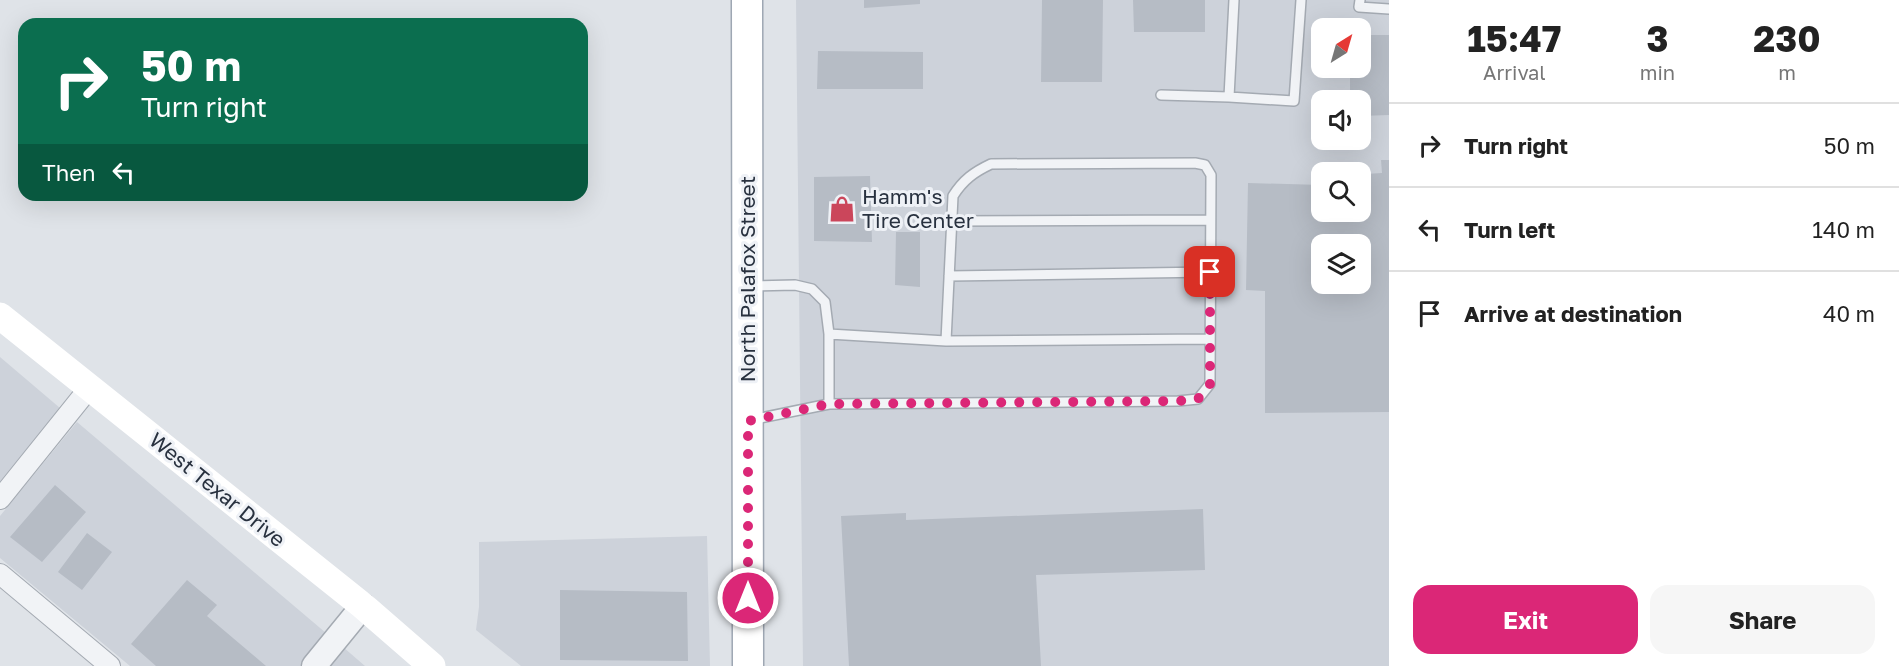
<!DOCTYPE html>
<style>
body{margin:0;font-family:"Golos Text",sans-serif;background:#f6f6f6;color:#222;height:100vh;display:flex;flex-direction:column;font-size:22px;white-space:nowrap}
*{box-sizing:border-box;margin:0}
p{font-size:20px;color:#767676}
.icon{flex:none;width:33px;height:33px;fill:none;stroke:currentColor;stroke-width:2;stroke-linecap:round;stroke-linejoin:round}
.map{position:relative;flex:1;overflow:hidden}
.details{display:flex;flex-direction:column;background:#fff;width:510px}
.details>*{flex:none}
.guide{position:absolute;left:18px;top:18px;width:570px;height:183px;border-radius:18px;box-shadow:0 6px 24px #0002;background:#0b6e4f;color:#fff;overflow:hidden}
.needle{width:39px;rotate:37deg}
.fabs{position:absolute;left:1311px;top:18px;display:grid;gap:12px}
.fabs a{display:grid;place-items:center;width:60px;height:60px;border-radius:12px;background:#fff;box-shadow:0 6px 24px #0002;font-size:30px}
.pin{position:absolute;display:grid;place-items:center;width:51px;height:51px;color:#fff;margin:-26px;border-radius:12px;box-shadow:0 3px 9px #0006}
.me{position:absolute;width:66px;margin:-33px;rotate:0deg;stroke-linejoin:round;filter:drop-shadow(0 0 4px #0008)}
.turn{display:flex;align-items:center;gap:21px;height:126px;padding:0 24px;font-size:27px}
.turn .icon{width:78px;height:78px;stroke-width:2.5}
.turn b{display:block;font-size:42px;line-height:51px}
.then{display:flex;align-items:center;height:57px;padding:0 24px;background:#0003;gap:12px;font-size:22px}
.eta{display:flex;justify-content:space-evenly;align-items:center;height:102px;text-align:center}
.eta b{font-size:36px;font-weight:700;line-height:42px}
.primary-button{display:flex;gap:12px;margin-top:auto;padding:12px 24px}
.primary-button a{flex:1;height:69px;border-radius:18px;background:#db2777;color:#fff;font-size:24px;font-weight:700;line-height:69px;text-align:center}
.primary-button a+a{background:#f6f6f6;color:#222}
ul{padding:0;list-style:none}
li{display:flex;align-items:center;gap:18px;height:84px;padding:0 24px;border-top:2px solid #e0e0e0}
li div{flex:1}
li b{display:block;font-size:22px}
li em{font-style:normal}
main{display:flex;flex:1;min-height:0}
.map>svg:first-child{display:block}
.built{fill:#cdd2da;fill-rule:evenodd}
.building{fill:#b6bcc5;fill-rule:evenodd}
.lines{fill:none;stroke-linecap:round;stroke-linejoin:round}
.service-casing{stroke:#a4aab2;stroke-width:12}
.minor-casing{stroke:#a4aab2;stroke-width:22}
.tertiary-casing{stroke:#a4aab2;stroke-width:27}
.primary-casing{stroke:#9ea7b3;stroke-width:33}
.service{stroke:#f1f3f6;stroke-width:9}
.minor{stroke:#f1f3f6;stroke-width:20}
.tertiary{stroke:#f1f3f6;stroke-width:24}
.secondary{stroke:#fff;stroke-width:27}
.primary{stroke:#fff;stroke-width:30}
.route{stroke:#db2777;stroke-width:10;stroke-dasharray:0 18}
.labels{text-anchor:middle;stroke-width:6;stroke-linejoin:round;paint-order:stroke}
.poi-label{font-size:21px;fill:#28313f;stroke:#eef1f6;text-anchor:start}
.street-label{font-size:21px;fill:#28313f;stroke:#eef1f6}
</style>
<main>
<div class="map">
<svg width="1389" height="666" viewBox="0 0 1389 666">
<rect width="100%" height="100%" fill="#dfe3e8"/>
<path class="built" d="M796 0H1389V666H803ZM1322 28H1360V68H1322ZM1322 100H1360V140H1322ZM1322 172H1360V212H1322ZM1322 244H1360V284H1322Z
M0 357 60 408 0 482Z
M77 422 326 633 300 666H130L0 558V516Z
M707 536 710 666H521L476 630 479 607V542Z
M343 647 365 666H328Z"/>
<path class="building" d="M864 0H920V4L864 8Z
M1042 0H1103L1102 82H1041Z
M1133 0H1205V32H1134Z
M1360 35H1389V115L1360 116V100H1350V68H1360Z
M818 51 923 52V89H817Z
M1381 160H1389V412L1265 413V291L1246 290 1248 183 1322 185V212H1360V172H1331L1330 167H1364L1365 174 1382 173ZM1322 244H1360V284H1322Z
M870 176 872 242 814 241V177Z
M896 232H920V287L895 285Z
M55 485 86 512 42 562 10 537Z
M1203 509 1205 570 1036 575 1041 666H849L841 516 906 513V520Z
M87 533 112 552 82 590 58 572Z
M187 580 217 605 207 616 266 666H156L131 644Z
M560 590 687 592 688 661 560 660Z"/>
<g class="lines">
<g class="service-casing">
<path id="service" d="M1234 0 1229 97 1294 101 1301 0
M1360 0 1359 7 1389 9
M1161 95 1229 97
M952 221 1210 220
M949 276 1210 272
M750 286 795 285 812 289 825 302 829 334V404L751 420
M829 334 946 341 1210 339
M829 404 1178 401 1198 399 1210 384 1211 175 1205 165 1195 163 991 164C974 172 963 180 953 196L946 341"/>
</g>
<g class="minor-casing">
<path id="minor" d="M0 499 90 387
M0 574 110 666"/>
</g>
<g class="tertiary-casing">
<path id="tertiary" d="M314 666 363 606"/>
</g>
<g class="primary-casing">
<path id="primary" d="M747 0 748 666"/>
</g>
<use href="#service" class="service"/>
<use href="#minor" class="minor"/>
<use href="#tertiary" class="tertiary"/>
<path class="secondary" d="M0 316 363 606 432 666"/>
<use href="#primary" class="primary"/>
</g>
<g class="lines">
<path class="route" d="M748 598V421L829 404 1178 401 1198 399 1210 384V272"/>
</g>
<defs>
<g id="shop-bare" transform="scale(2.07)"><path d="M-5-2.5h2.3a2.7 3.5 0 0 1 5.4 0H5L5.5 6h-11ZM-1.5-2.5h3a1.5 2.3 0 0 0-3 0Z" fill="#cb465b" stroke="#eef1f6" stroke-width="2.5" paint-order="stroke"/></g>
</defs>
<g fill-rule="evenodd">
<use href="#shop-bare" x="842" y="209"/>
</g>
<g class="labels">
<g class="poi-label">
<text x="862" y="204">Hamm's<tspan x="862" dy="24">Tire Center</tspan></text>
</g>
<g class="street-label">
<text transform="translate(748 279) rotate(-90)" y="7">North Palafox Street</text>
<text transform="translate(217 490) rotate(39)" y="7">West Texar Drive</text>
</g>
</g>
</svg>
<div class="fabs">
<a><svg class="needle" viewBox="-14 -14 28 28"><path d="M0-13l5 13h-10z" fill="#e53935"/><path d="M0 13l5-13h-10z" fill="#767676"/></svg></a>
<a><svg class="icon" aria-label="sound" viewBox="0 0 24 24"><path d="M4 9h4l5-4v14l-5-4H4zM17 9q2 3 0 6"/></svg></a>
<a><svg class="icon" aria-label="search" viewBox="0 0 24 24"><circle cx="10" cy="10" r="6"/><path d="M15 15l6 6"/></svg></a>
<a><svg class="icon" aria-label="layers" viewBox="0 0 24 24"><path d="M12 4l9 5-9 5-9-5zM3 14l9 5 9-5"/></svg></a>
</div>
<div class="pin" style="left:1210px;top:272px;background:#d93025"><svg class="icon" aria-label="arrive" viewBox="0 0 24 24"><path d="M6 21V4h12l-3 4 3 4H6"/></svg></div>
<svg class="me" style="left:748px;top:598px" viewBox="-20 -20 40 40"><circle r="17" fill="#db2777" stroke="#fff" stroke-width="3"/><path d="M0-11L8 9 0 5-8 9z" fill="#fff"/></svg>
<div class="guide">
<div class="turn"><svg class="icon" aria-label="right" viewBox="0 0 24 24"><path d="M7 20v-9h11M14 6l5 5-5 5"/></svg><div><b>50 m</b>Turn right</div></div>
<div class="then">Then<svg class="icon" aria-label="left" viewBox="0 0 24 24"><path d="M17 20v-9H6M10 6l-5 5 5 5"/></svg></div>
</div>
</div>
<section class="details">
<div class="eta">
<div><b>15:47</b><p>Arrival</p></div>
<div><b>3</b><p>min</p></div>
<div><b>230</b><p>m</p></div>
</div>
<ul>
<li><svg class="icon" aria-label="right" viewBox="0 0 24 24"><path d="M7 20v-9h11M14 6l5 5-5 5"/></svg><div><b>Turn right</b></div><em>50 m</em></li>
<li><svg class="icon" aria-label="left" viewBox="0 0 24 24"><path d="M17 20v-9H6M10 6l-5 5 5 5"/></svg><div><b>Turn left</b></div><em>140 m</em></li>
<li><svg class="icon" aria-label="arrive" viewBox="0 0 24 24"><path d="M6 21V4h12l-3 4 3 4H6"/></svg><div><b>Arrive at destination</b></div><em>40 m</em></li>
</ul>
<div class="primary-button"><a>Exit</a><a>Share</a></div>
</section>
</main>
